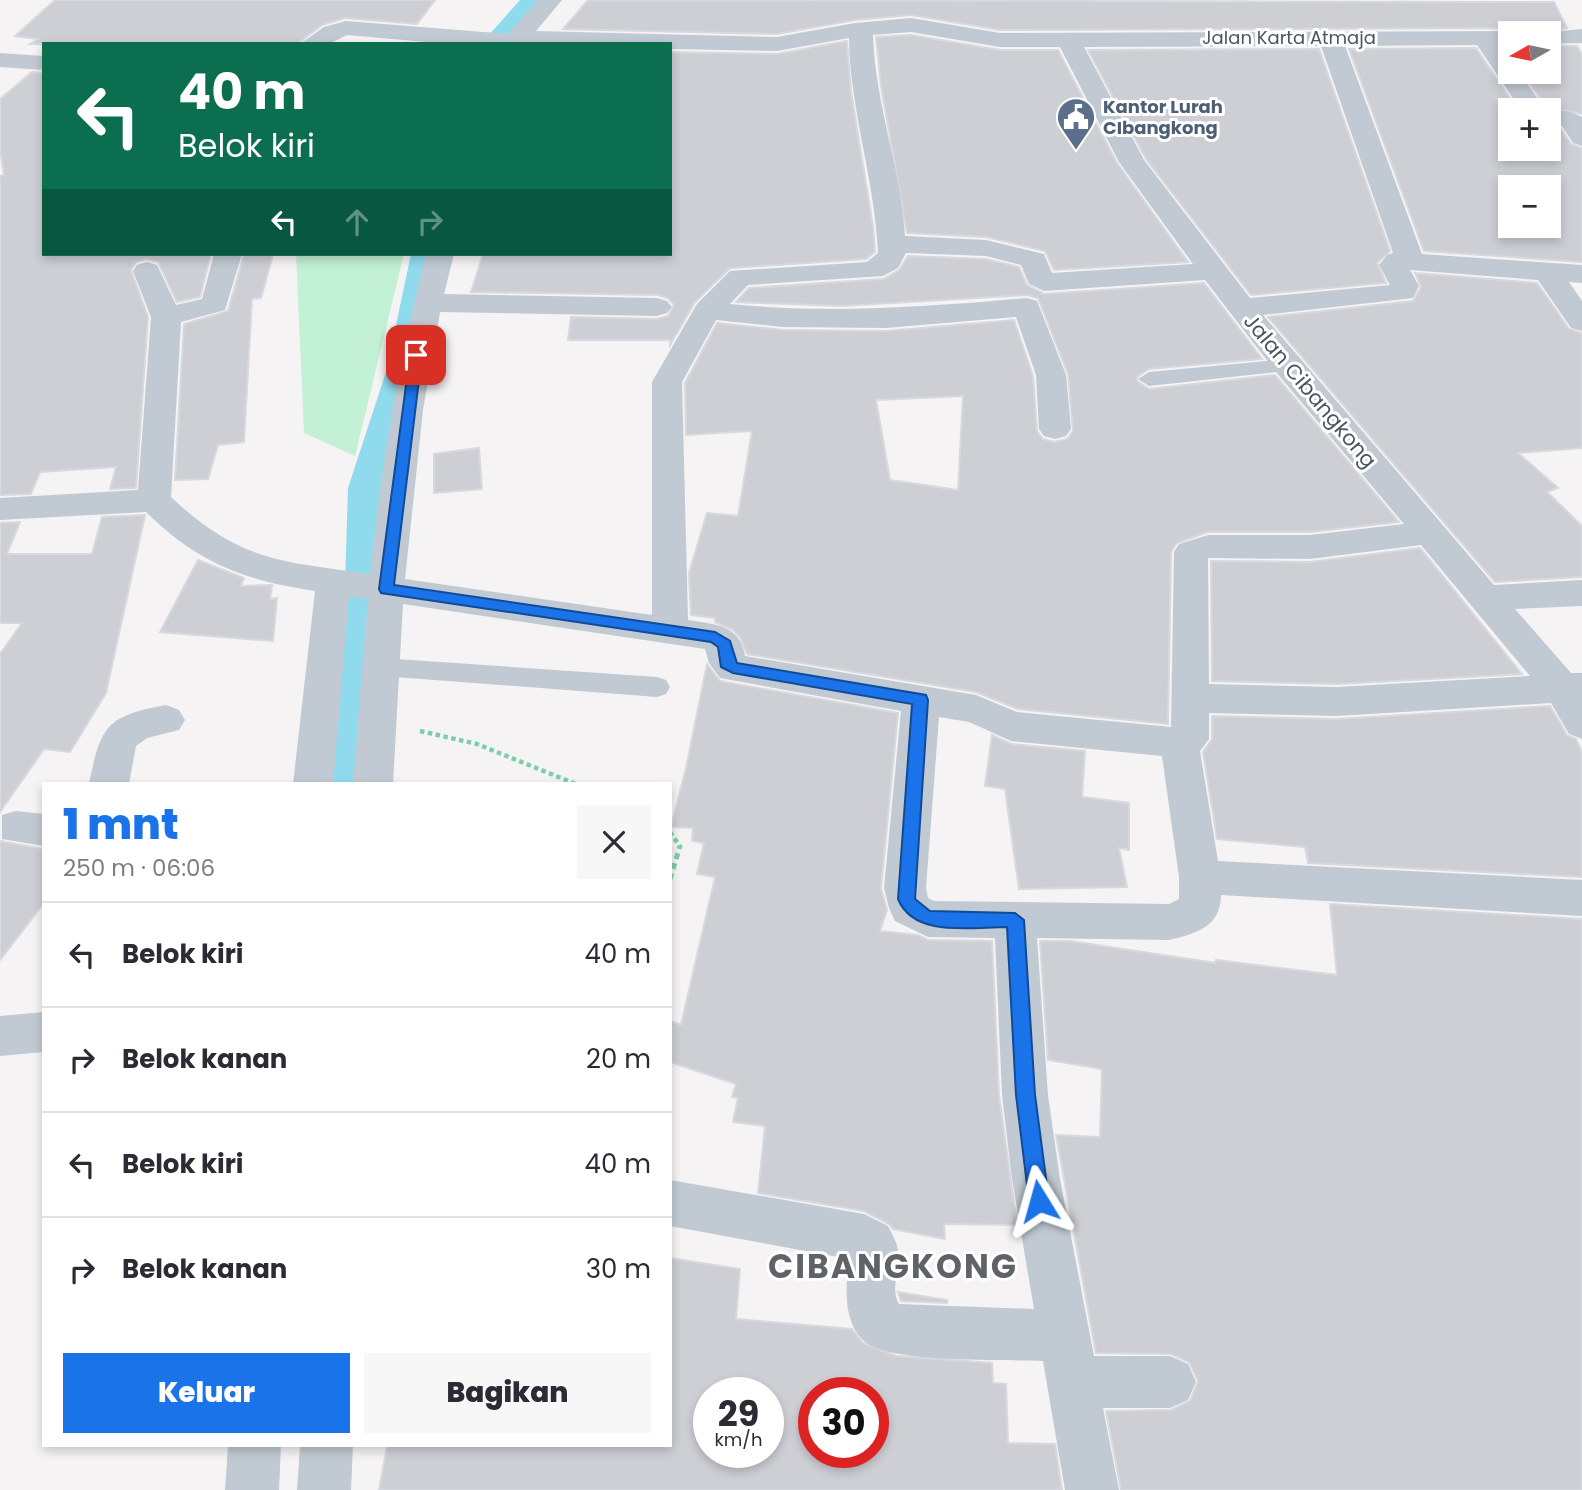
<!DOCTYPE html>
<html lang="id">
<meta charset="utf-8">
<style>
body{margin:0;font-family:Poppins,sans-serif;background:#f7f7f7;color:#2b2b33;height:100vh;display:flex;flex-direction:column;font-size:26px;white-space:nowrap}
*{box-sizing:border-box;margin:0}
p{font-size:23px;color:#7c7c81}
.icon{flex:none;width:38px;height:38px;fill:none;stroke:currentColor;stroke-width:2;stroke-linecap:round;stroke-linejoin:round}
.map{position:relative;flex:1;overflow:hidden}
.drawer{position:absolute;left:42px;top:782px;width:630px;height:665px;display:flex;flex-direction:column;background:#fff;border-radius:0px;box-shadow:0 4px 10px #0003}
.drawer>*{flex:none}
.hud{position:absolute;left:42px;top:42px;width:630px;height:214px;border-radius:0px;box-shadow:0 4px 10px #0003;background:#0b6e4f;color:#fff;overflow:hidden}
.needle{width:46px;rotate:261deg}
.fabs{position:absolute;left:1498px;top:21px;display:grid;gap:14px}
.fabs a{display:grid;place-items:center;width:63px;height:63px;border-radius:0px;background:#fff;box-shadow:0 4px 10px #0003;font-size:35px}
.speed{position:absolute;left:693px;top:1377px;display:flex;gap:14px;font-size:35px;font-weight:700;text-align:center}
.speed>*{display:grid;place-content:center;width:91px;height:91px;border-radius:50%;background:#fff;box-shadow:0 4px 10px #0003;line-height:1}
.speed small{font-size:18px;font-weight:400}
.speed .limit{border:10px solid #d22;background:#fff;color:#111}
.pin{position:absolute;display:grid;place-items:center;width:60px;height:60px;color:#fff;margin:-30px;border-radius:14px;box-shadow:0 4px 10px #0006}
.me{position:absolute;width:77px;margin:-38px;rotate:352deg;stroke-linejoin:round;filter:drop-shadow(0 0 5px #0008)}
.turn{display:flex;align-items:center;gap:24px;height:147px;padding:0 21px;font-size:32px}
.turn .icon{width:91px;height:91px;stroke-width:2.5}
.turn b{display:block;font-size:49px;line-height:60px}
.lanes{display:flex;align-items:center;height:66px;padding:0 21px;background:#0003;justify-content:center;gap:35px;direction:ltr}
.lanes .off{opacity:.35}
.round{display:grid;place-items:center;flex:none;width:74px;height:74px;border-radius:0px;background:#f7f7f7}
.headline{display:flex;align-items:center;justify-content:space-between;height:119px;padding:0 21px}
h1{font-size:42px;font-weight:800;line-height:52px;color:#1a73e8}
.cta{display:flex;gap:14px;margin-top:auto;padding:14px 21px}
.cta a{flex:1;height:80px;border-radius:0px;background:#1a73e8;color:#fff;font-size:28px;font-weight:800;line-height:80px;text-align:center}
.cta a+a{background:#f7f7f7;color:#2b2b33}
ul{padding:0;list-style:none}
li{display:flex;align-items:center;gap:21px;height:105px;padding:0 21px;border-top:2px solid #e1e1e2}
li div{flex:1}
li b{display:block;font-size:26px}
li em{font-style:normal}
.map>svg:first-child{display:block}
.commercial{fill:#fdf9ef}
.green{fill:#c3f1d5}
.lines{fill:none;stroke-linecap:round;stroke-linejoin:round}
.canal{fill:#90daee;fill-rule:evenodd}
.building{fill:#cdcfd5;stroke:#d7d9de;stroke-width:2;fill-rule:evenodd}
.path-far1{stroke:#7ad0a6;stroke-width:4.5;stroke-dasharray:4.5 3.5;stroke-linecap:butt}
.path{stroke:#7ad0a6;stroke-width:5;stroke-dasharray:6 4.5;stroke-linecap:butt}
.lane{fill:#c1cad2;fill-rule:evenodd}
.street{fill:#c1cad2;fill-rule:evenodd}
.route{fill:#1a73e8;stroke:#114b97;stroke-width:2}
.labels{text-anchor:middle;stroke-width:6;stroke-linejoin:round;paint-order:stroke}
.far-street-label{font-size:18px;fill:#4a5661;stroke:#fff}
.far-service-label{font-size:18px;font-weight:bold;fill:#4e5e75;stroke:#fff;text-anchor:start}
.street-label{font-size:21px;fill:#4a5661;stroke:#fff}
.near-district-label{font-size:33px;font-weight:bold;letter-spacing:2px;fill:#5f6368;stroke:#fff}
</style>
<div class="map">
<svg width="1582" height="1490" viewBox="0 0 1582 1490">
<rect width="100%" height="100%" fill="#f5f3f3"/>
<path class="commercial" d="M1033 0H1526L1527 2 1403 0 1349 4Z"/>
<path class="green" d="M296 254H404L355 456 304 433Z"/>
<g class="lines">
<path class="canal" d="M520 0H549L512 44H481Z
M411 254H445L424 372 388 488 387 650 375 784H327L343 650 348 488 386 372Z"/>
</g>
<path class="building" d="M55 0H435L417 24 345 18 322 25 297 44H30L38 39 15 36Z
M588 0 1554 2 1567 28 1537 33H1522L1510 28 1000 30 911 15 855 20 777 34 563 29Z
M911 35 1000 50H1058L1117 163 1188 262 1054 270 1045 251 986 237 907 233 881 86 876 37Z
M847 41 851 92 873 226 875 252 866 259 730 268 695 302 670 345V340H568L571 317 657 319 668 316 674 305 668 298 658 295 471 292 483 254H670V52L777 54Z
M1549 46H1577L1582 54V114L1546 107 1522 72H1549Z
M1476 48 1518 110H1510V149H1549V127L1560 128 1571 144 1582 148V262L1424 251 1349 49ZM1510 187H1549V226H1510Z
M1319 49 1390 251 1377 263 1386 283 1251 295 1146 159 1088 50Z
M32 72 44 73V254H211L200 297 177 302 158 262 146 259 136 262 131 270 148 317 136 488 110 489 116 467 40 472 31 494 0 495V176L4 175 0 150V99Z
M244 254H273L261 298 252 299 244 442 218 445 208 479 175 480 184 324 228 311Z
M908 256 986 259 1019 267 1027 285 1044 294 1204 283 1262 359 1149 369 1137 377V381L1149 389 1275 375 1399 522 1310 532H1208L1177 543 1171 552 1168 724 1018 709 976 692 747 654 740 637 733 630 715 622V618L691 615 689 573 707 513 738 516 752 431 686 435 685 383 717 323 783 330 886 331 1014 320 1033 376 1037 431 1043 439 1054 442 1067 439 1073 431 1068 374 1038 298 1027 295 842 306 736 302 749 288 883 279 899 270ZM963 396 958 490 890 480 876 400Z
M1415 273 1537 283 1569 329 1582 333V448L1518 453 1558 488 1547 492 1582 526V577L1495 582 1268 317 1413 301 1421 287Z
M479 448 482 489 434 493V454Z
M145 515 106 693 70 752 44 749 0 812V654L22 623H0V523L20 522 7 554H92L102 517Z
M1420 548 1522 674 1337 684 1212 681 1211 561 1310 562Z
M198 560 244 578 241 586 272 585 270 599 277 598 273 641 160 632Z
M707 664 720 681 898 713 881 888 887 910 880 931 918 935 928 940 992 941 999 1095 1017 1225 944 1224 945 1239 893 1229 889 1224 864 1211 758 1193 765 1126 733 1122 738 1098 732 1097 736 1084 670 1062V1021L681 1025 715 877 697 874 704 843 692 841 693 828 671 827 686 768Z
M1550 706 1567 735 1576 739 1582 752V877L1308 863 1305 847 1217 839 1203 752 1212 739V716L1337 719Z
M992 735 1011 744 1085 751 1082 797 1129 803V850L1119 848 1127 887 1019 889 1005 789 985 786Z
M0 841 44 849V903L0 960Z
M1330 904 1582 919V1490H1121L1106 1411 1171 1410 1190 1401 1198 1381 1189 1362 1171 1354 1096 1353 1056 1135 1100 1137 1102 1069 1048 1060 1040 941H1070L1216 963V960L1337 975Z
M670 1258 740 1269 736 1319 852 1329 863 1343 897 1356 992 1363 993 1383 1006 1384 1008 1443 1055 1444 1062 1490H379L387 1446H670ZM709 1393H768V1452H709ZM814 1393H873V1452H814Z
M898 1292 947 1300V1303L901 1301Z"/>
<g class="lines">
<path class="path-far1" d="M420 731 477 744 576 784
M670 832 681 848"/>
<path class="path" d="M670 879 680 846"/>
<path class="lane" d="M1287 359 1294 360 1297 365 1294 370 1149 386 1138 379 1149 372Z
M382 658 657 677 666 680 670 687 666 694 657 697 382 676 373 674 369 667 373 660Z"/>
<path class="street" d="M538 0H562L536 31 777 37 855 23 911 18 1000 33 1510 31 1519 33H1510V45H1501L1510 59V72H1519L1545 109 1571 112 1582 117V146L1573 143 1562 126 1549 124V110H1521L1477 45 1345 46 1422 254 1582 265V283L1569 282 1582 301V331L1571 328 1538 280 1410 270 1419 286 1413 298 1263 315 1494 585 1582 580V606L1515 609 1571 673H1582V739L1569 734 1551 703 1337 716 1209 713V739L1200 751 1218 861 1582 880V916L1221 895C1221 927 1195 934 1169 940L1037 938 1048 1095 1060 1179 1094 1356H1170L1188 1364 1196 1382 1188 1400 1170 1408H1103L1119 1490H1065L1043 1361C1005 1359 889 1364 864 1341 842 1321 846 1285 849 1259L670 1226V1180L864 1214 888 1226C892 1234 898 1244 898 1253 900 1270 890 1289 899 1304L1034 1309 1012 1179 1002 1095 995 938 928 937 895 921 889 908 884 888 901 711 720 678 709 663 705 649 403 604 393 784H353L368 599 349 596 333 784H293L315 591C243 580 198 563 146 512L0 520V498L138 490 151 317 133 271 137 265 147 262 157 265 176 305 202 299 214 254H242L225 310 181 322 171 497C240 562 281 561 370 574 381 465 399 360 426 254H454L444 294 657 298 667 301 672 307 667 313 657 316 440 312 423 410 405 579 652 615V382L697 304 730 271 867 262 878 253C875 180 850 111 849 38L777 51 670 49V44H449L347 35 329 44H300L324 27 346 21 508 34ZM911 32 1000 47H1060L1119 162 1193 264 1052 273 1044 254 986 240 905 236C901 168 875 104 873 35ZM1321 46 1393 253 1387 255 1379 265 1390 285 1250 298 1144 160 1084 47ZM906 253 986 256 1021 265 1029 284 1044 291 1205 280 1276 372 1404 524 1310 535H1208L1179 544 1174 552 1171 727 1017 712 976 695 745 656C741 625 714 624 688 620L682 382 716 320 783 327 886 328 1016 317 1036 375 1039 429 1044 436 1055 439 1066 436 1071 429 1066 375 1037 301 1027 298C927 307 830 314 730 304L748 285 883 276 898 268ZM1421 545 1530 676 1337 687 1209 684 1208 558 1310 559ZM939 717 969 722 1011 741 1162 756 1179 877V899L1169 904 934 901 928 898 926 888Z
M1582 29V43L1549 44V33H1540Z
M0 53 44 56V70L0 67Z
M166 705 179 710 185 720 179 730 147 738 136 746 129 784H89C101 726 106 716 166 705Z
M16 811 44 814V846L2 839V815Z
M44 1012V1052L0 1056V1016Z
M228 1446H281L279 1490H225Z
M300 1446H353L351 1490H297Z"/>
</g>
<path class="route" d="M416 351 422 355 394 585 715 632 730 641 737 663 926 695 928 700 915 899 930 911 1015 913 1024 920 1035 1095 1049 1201 1046 1208 1039 1211 1032 1208 1029 1201 1016 1095 1007 927C971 927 914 938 898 899L912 704 733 673 721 667 718 647 711 642 381 593 379 589 410 355Z"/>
<defs>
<g id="civic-pin" transform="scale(2.0125)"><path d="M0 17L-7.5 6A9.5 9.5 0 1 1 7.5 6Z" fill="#5c6f8a" stroke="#fff"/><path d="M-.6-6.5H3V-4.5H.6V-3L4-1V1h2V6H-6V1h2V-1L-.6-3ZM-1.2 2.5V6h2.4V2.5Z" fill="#fff"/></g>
</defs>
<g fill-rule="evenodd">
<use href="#civic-pin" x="1076" y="117"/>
</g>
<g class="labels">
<g class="far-street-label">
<text x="1289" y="44">Jalan Karta Atmaja</text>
</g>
<g class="far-service-label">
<text x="1103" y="113">Kantor Lurah<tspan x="1103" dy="21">CIbangkong</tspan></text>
</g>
<g class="street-label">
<text transform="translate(1310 391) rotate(50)" y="7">Jalan Cibangkong</text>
</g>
<g class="near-district-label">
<text x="893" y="1278">CIBANGKONG</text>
</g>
</g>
</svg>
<div class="fabs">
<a><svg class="needle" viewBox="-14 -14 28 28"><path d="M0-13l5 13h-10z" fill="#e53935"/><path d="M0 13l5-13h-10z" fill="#7c7c81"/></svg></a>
<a>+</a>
<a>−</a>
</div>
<div class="speed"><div>29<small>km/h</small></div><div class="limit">30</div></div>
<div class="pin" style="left:416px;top:355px;background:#d93025"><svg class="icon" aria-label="arrive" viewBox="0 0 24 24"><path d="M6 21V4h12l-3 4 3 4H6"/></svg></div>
<svg class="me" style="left:1039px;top:1201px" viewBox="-20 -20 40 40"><path d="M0-17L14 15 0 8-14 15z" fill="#1a73e8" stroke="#fff" stroke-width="4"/></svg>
<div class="hud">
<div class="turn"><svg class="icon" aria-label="left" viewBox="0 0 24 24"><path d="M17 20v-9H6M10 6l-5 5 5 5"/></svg><div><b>40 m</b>Belok kiri</div></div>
<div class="lanes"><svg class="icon" aria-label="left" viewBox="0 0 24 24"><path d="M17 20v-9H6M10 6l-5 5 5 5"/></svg><svg class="icon off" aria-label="ahead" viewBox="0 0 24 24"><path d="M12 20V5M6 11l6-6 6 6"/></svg><svg class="icon off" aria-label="right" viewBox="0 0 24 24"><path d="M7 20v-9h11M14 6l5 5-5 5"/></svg></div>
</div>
<section class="drawer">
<div class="headline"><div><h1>1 mnt</h1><p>250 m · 06:06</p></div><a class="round"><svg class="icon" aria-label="close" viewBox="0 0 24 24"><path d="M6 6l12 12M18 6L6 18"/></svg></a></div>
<ul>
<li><svg class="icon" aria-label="left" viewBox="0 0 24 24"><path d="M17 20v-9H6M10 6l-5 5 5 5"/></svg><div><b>Belok kiri</b></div><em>40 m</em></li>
<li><svg class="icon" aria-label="right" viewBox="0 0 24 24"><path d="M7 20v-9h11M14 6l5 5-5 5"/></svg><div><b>Belok kanan</b></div><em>20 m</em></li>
<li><svg class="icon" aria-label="left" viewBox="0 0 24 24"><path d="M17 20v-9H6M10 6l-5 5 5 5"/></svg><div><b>Belok kiri</b></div><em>40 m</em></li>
<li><svg class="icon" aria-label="right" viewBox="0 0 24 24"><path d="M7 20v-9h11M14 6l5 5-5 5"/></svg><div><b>Belok kanan</b></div><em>30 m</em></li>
</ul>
<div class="cta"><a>Keluar</a><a>Bagikan</a></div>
</section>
</div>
